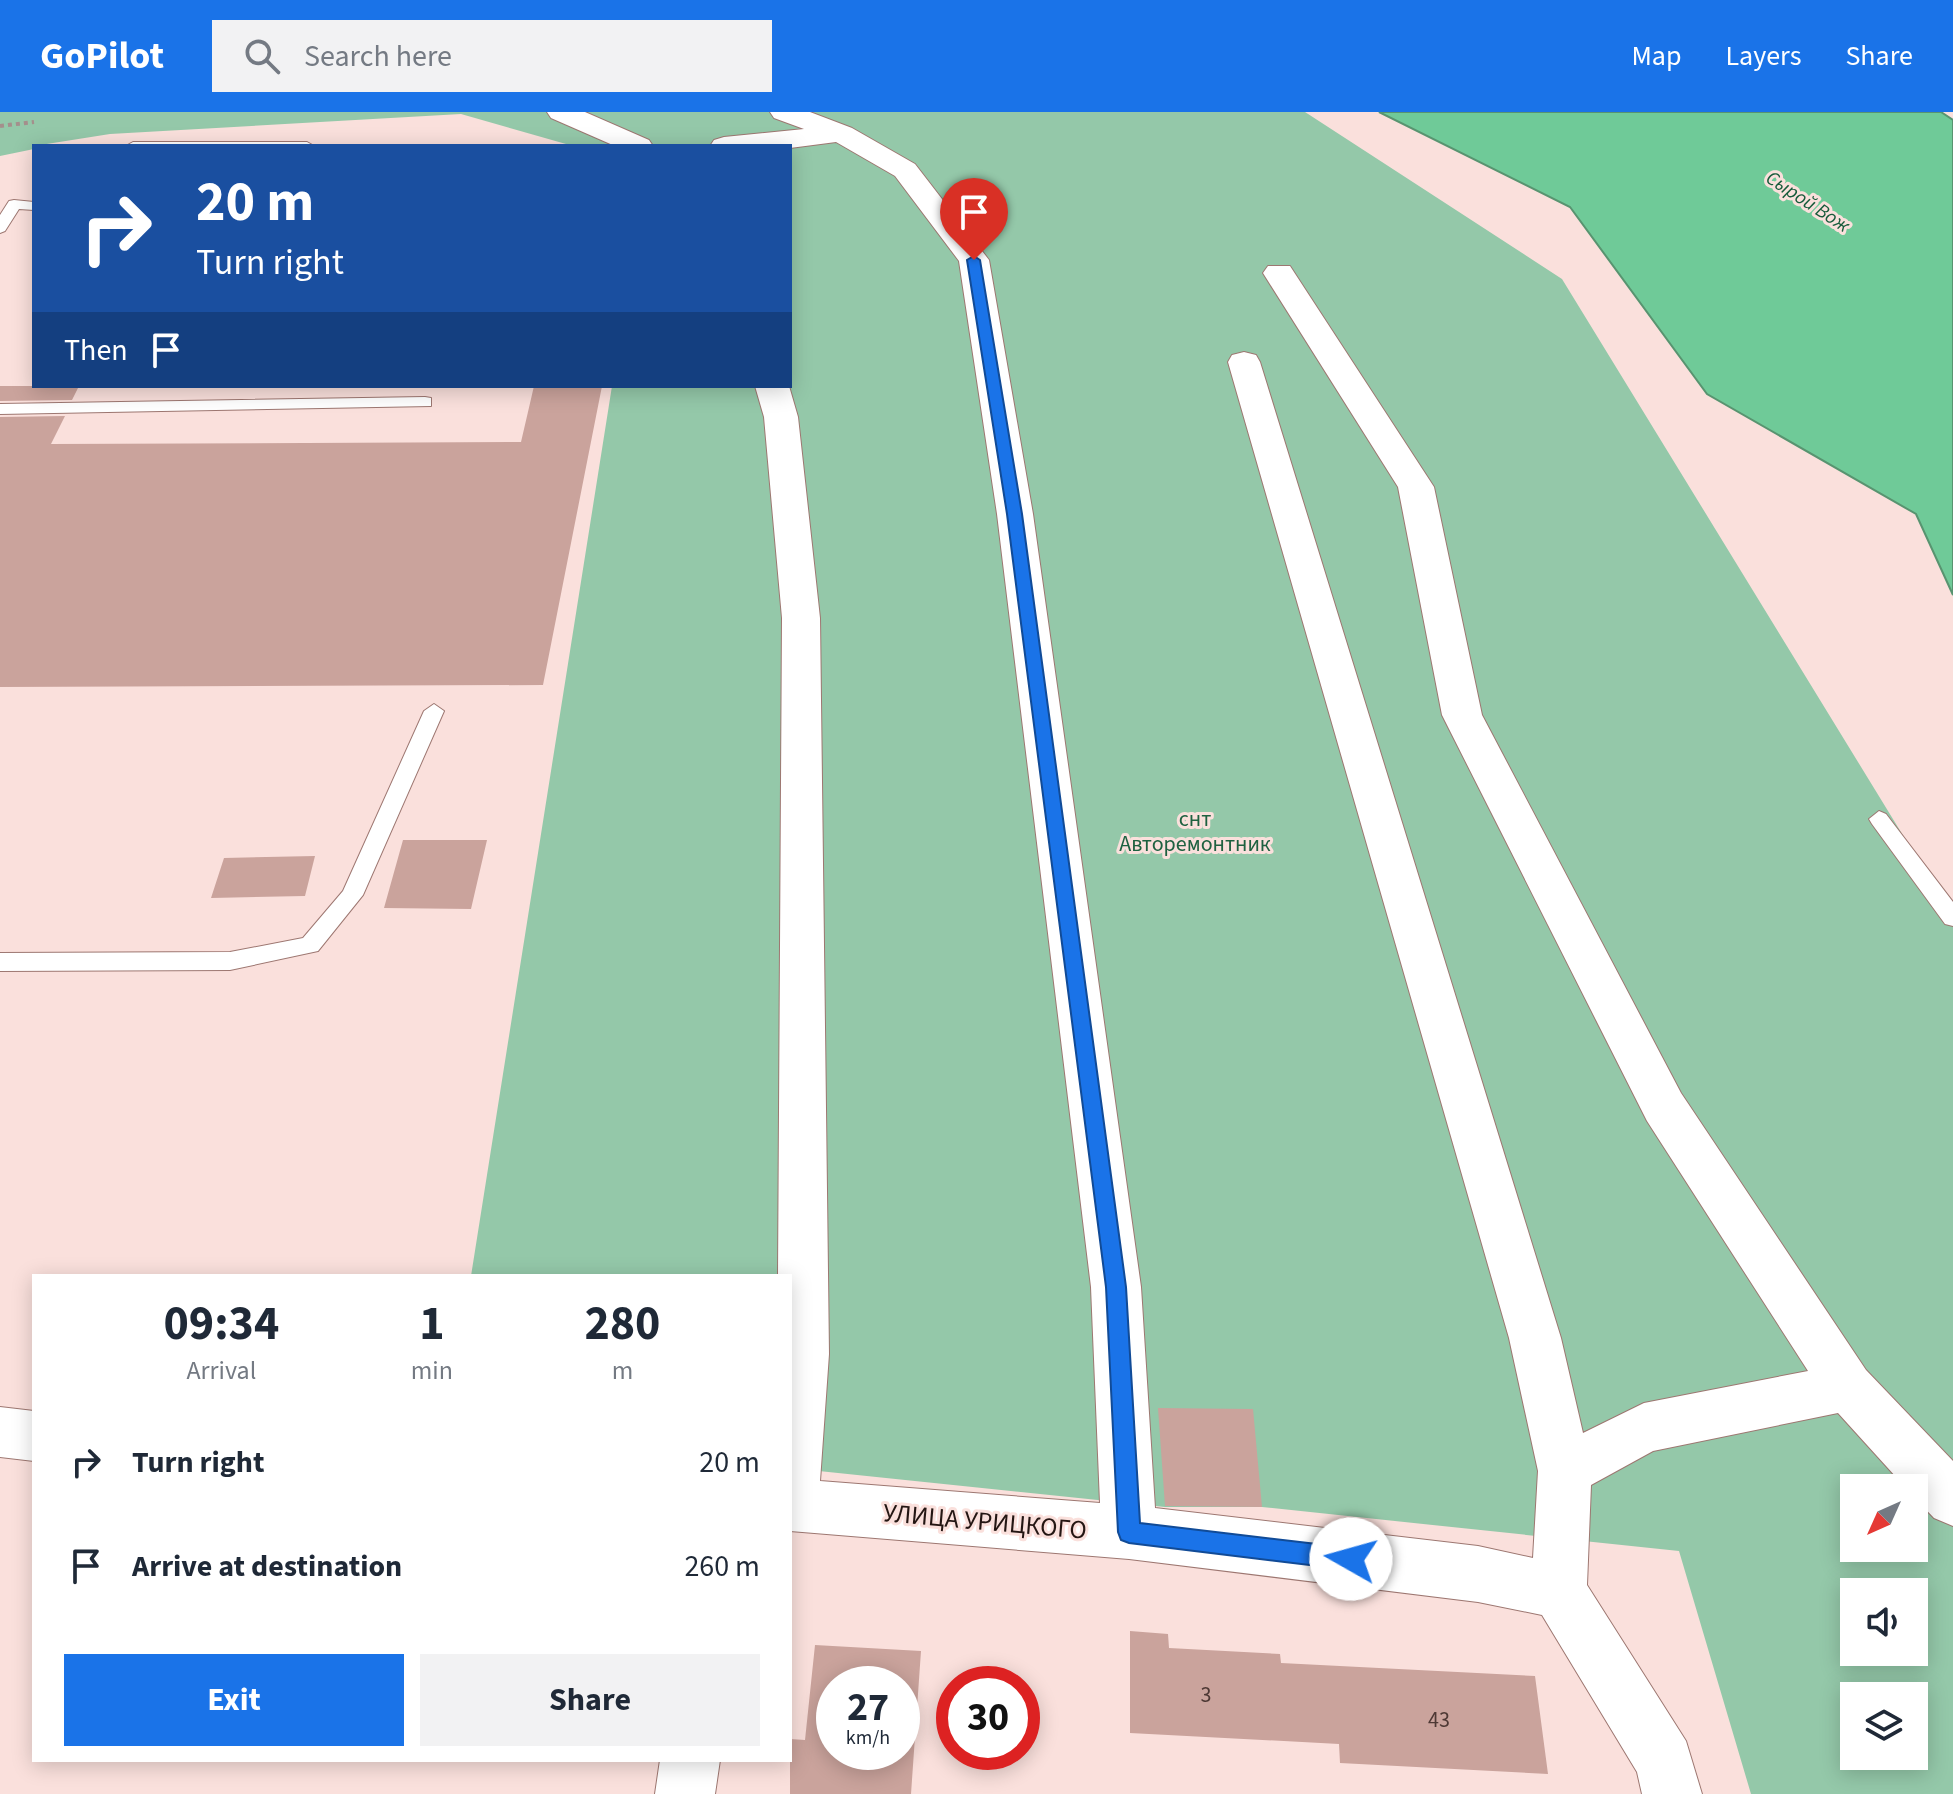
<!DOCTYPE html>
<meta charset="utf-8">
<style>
body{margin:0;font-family:"Source Sans 3",sans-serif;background:#f2f2f3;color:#1f2937;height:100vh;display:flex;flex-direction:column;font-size:30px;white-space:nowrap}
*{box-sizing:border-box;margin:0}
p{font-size:26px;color:#747a83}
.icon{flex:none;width:44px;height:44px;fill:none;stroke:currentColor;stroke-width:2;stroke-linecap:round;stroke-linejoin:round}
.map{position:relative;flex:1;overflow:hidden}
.drawer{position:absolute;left:32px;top:1162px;width:760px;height:488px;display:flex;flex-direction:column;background:#fff;border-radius:0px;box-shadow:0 4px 20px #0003}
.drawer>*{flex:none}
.top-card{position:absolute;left:32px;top:32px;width:760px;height:244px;border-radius:0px;box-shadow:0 4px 20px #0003;background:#1a4fa0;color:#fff;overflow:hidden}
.needle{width:52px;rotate:225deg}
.buttons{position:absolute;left:1840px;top:1362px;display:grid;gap:16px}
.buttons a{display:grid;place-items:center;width:88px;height:88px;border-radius:0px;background:#fff;box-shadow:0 4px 20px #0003;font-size:40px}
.speed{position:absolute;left:816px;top:1554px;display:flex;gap:16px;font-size:40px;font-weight:700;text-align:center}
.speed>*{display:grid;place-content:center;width:104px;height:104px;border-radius:50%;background:#fff;box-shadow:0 4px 20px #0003;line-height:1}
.speed small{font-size:20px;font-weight:400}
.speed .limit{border:12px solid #d22;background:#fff;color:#111}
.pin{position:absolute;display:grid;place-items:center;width:68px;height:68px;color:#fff;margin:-82px -34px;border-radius:50% 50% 50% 0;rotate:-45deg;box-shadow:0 0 8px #0007}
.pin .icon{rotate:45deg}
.me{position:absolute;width:88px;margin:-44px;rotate:277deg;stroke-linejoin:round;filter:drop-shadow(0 0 6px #0008)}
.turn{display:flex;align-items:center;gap:28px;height:168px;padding:0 32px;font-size:36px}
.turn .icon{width:104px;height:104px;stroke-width:2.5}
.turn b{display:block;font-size:56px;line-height:68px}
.then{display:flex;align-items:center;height:76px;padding:0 32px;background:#0003;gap:16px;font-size:30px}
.eta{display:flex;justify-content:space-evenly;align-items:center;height:136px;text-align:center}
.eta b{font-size:48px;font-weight:700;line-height:56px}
.button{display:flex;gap:16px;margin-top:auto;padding:16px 32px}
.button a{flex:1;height:92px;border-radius:0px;background:#1a73e8;color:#fff;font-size:32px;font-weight:700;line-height:92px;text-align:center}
.button a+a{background:#f2f2f3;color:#1f2937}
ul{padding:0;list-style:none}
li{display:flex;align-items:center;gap:24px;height:104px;padding:0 32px}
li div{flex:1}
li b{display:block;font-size:30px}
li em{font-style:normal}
header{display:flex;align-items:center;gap:48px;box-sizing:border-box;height:112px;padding:0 40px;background:#1a73e8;color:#fff}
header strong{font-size:38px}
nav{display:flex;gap:44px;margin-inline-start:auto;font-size:28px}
.search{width:560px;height:72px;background:#f2f2f3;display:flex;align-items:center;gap:20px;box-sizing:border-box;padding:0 28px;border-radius:0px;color:#747a83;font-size:30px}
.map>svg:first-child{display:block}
.green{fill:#94c8a9;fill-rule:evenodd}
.water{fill:#6fca98;stroke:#589470;stroke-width:2}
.building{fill:#caa39c;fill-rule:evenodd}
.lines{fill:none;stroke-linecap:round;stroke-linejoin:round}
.lane-casing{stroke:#9d7771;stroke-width:2}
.street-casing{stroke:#9d7771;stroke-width:2}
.path{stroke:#a48f8c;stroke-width:4;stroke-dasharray:4 4;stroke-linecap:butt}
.lane{fill:#fff;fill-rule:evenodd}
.street{fill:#fff;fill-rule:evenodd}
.route{fill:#1a73e8;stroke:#114b97;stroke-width:2}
.labels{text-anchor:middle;stroke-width:6;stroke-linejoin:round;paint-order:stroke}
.far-water-label{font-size:20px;font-style:italic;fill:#175b3b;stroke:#fae0dc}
.park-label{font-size:22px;fill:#1e6140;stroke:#fae0dc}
.near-number-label{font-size:22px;fill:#4e3935}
.near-street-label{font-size:26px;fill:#241613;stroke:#fae0dc}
</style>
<header>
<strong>GoPilot</strong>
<div class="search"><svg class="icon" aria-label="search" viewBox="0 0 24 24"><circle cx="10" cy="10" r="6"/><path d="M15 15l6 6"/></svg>Search here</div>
<nav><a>Map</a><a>Layers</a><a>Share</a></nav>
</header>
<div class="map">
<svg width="1953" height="1682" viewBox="0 0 1953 1682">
<rect width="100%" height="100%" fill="#fae0dc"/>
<path class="green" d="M0 0H1305L1562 167 1953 805V1682H1751L1679 1439 1262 1395H1165L790 1356V1164H471L612 274H790V34H573L461 2 110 22 34 34V37L0 44ZM1854 1376H1914V1436H1854ZM1854 1480H1914V1540H1854ZM1854 1584H1914V1644H1854Z"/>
<path class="water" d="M1379 0H1941L1953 8V483L1916 402 1707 282 1570 95Z"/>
<path class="building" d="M0 274H79L72 288 0 289Z
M534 274H602L543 573 0 575V305L65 304 51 332 521 330Z
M403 728H487L471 797 384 796Z
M315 744 305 784 211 786 224 746Z
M1158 1296 1253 1297 1262 1395 1165 1394Z
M1130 1519 1168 1522 1169 1536 1280 1542 1281 1551 1535 1564 1548 1662 1340 1651 1339 1632 1130 1621Z
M815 1533 921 1539 911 1682H790V1627L805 1628ZM834 1572H902V1640H834Z"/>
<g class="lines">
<g class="lane-casing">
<path id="lane" d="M133 30H307L314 34H126Z
M14 88 34 90V98L19 97 5 119 0 121V103L9 89Z
M425 285 431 286V294L0 302V292Z
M434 592 444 599 363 783 318 839 230 858 0 859V841L230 840 303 826 343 779 424 599Z
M1879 699 1886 702 1953 790V814L1945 812 1872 712 1869 707Z"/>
</g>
<g class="street-casing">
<path id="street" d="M547 0H585L649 28 653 34H615L551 6Z
M770 0H810L852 16 915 52 989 148 1033 402 1141 1175 1155 1396 1478 1434 1533 1446 1538 1359 1509 1226 1228 250 1232 243 1244 240 1256 243 1260 250 1561 1226 1583 1321 1644 1291 1808 1259 1647 1009 1442 603 1398 375 1263 161 1268 154H1290L1434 375 1482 603 1681 981 1866 1258 1953 1349V1414L1934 1406 1914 1385V1376H1906L1838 1301 1653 1339 1591 1373 1587 1473 1686 1629 1702 1682H1642L1637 1660 1542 1503 1478 1490 1129 1447 790 1419V1164H778L782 506 764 305 755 274H789L798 305 820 506 829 1242 820 1369 1100 1391 1091 1175 997 402 959 149 895 64 836 30 790 36 710 34 714 28 724 25 804 17 774 6Z
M0 1295 34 1299V1349L0 1345Z
M660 1648H720L715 1682H655Z"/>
</g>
<path class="path" d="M0 14 34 10"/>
<use href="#lane" class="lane"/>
<use href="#street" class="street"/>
</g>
<path class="route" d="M974 144 980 148 1022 402 1126 1175 1140 1411 1351 1436 1359 1439 1363 1447 1359 1455 1351 1458 1129 1431 1121 1428 1118 1420 1106 1175 1007 402 967 148Z"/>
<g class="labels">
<g class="far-water-label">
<text transform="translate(1808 89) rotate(33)" y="7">Сырой Вож</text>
</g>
<g class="park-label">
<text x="1195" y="714">снт<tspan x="1195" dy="25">Авторемонтник</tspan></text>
</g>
<g class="near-number-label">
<text x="1206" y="1590">3</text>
<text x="1439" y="1615">43</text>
</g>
<g class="near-street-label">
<text transform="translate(985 1409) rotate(5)" y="9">УЛИЦА УРИЦКОГО</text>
</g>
</g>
</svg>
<div class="buttons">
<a><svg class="needle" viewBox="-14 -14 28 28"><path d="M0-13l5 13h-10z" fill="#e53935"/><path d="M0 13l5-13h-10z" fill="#747a83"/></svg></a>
<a><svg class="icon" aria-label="sound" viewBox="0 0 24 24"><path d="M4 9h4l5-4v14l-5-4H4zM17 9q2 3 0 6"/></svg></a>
<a><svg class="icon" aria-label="layers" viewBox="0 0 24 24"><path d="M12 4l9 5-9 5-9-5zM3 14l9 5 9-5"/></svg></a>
</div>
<div class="speed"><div>27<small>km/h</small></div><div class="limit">30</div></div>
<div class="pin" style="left:974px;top:148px;background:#d93025"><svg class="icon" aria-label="arrive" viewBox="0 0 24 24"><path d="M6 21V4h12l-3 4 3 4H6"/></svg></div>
<svg class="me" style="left:1351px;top:1447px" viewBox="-20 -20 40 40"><circle r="19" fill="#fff"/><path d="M0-13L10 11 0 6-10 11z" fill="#1a73e8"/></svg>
<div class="top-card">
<div class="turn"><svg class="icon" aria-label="right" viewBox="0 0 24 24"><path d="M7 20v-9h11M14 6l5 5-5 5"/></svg><div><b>20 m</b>Turn right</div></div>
<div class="then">Then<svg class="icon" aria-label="arrive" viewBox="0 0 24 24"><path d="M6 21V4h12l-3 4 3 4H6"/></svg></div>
</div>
<section class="drawer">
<div class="eta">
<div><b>09:34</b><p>Arrival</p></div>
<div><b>1</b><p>min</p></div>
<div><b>280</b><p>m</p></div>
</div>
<ul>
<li><svg class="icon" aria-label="right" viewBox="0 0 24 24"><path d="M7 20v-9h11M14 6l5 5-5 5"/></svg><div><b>Turn right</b></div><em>20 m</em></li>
<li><svg class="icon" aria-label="arrive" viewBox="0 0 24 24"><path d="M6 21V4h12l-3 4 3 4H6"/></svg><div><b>Arrive at destination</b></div><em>260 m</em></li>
</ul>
<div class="button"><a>Exit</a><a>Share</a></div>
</section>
</div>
